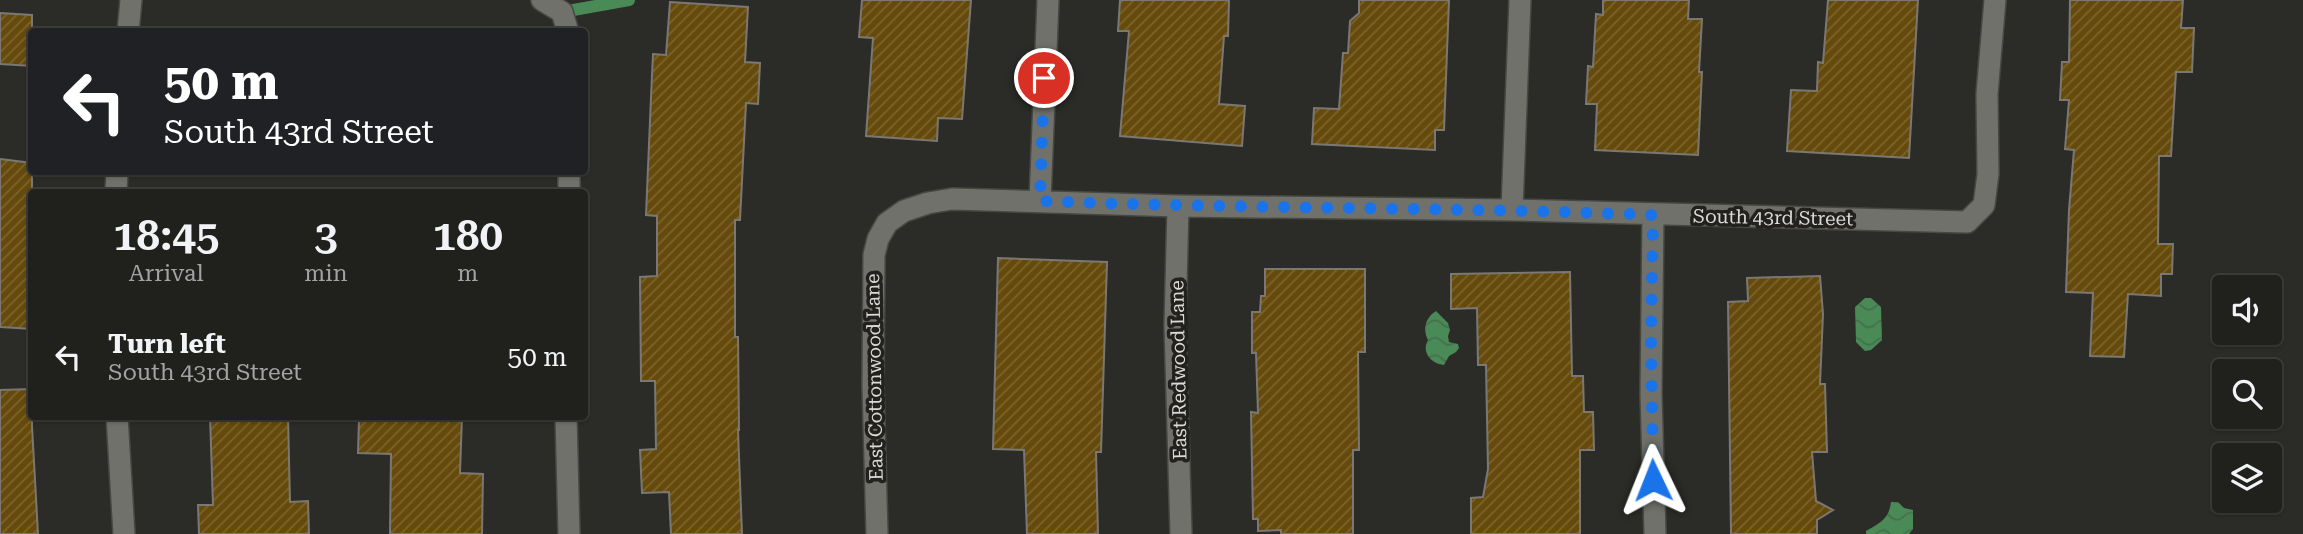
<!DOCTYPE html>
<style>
body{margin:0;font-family:"Roboto Serif",serif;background:#282826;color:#f1f3f6;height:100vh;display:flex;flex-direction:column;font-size:26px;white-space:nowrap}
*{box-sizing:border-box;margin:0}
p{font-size:23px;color:#a2a3a4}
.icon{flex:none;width:38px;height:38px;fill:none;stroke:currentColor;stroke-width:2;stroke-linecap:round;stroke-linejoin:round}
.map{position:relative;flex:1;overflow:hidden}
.side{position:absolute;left:28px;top:189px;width:560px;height:231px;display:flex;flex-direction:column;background:#20201d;border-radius:7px;box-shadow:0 2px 5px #0004,0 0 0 2px #3d3e3b}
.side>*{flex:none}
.banner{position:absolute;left:28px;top:28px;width:560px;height:147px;border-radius:7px;box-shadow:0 2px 5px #0004,0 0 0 2px #3d3e3b;background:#202124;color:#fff;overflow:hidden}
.tools{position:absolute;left:2212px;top:275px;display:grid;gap:14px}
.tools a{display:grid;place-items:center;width:70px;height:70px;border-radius:7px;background:#20201d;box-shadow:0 2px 5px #0004,0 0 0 2px #3d3e3b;font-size:35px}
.pin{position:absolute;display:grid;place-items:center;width:60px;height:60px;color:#fff;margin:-30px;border:4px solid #fff;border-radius:50%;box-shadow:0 2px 7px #0007}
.me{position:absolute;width:77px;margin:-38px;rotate:358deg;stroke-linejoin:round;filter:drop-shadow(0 0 5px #0008)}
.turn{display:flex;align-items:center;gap:24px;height:147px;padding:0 21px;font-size:32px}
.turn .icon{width:91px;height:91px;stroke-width:2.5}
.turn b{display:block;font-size:49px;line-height:60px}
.eta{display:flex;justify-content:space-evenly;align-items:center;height:119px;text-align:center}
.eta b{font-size:42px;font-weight:600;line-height:49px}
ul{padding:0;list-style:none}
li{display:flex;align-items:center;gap:21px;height:98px;padding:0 21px}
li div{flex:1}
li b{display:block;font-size:26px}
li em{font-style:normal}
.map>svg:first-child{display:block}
.water{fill:url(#water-waves)}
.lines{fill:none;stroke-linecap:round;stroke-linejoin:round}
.stream{stroke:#498a56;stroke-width:12}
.building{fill:url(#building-hatch);stroke:#7b7873;stroke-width:2}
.minor-casing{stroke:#474743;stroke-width:24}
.minor{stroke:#71716b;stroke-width:21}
.route{stroke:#1a73e8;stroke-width:12;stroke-dasharray:0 21.6}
.labels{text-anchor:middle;stroke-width:7;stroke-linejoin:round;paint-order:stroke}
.street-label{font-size:19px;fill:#dadad7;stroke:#22211d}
</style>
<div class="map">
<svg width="2303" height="534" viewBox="0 0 2303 534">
<defs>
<pattern id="water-waves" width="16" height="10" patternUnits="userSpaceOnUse" patternTransform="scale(1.75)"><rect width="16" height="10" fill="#498a56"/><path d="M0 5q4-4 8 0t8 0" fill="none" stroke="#46704e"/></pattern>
<pattern id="building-hatch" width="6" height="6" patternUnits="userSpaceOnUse" patternTransform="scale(1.75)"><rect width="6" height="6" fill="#654a0b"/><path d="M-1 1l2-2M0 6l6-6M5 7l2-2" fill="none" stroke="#7a642e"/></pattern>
</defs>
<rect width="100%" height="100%" fill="#2b2b27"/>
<path class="water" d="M1865 298H1871L1881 307 1882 340 1871 350 1865 351 1856 342 1855 307Z
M1436 311 1448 323 1450 330 1448 336 1449 342 1458 344 1459 348 1456 352 1449 356 1444 365C1431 364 1421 352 1428 340 1422 329 1426 317 1436 311Z
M1891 502H1898L1904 508 1913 510V529L1909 534H1866V531C1880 523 1889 519 1891 502Z"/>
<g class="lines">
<path class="stream" d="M562 12 629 0"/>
</g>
<path class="building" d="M862 0H971L962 119 938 118 937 141 866 136 873 38 859 37Z
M1120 0H1229L1228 36H1224L1219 104 1245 106 1242 146 1120 136 1129 31H1118Z
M1359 0H1449L1444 130H1435V150L1312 144 1314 108 1339 109 1343 53H1348L1350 21 1359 13Z
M1603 0H1689L1688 19H1702L1699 72H1702L1698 155 1595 150 1597 104H1586L1588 66 1593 67 1596 14 1603 15Z
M1828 0H1918L1909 158 1787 151 1791 90 1817 91 1818 62 1823 63Z
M2070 0H2183L2181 28H2194L2192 72H2176L2171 156H2159L2158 244H2173L2172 274H2161V296L2128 294 2124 357 2090 356 2093 293 2066 292 2069 210 2074 150 2065 149 2069 100H2060L2062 62H2069Z
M670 2 748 7 745 62 760 63 758 104 746 103 740 220H735V337H738L739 430H738L742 534H671L669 492 642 493 640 450 656 449 655 381H641L640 277 657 276V216L646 215 651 97 653 54 666 55Z
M0 13 32 15V66L0 64Z
M0 159 32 163V329L0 327Z
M998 258 1107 262 1101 452H1096L1098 534H1027L1024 450 993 449Z
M1265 269H1365V352H1358L1359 450H1353V534H1281V530L1258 531V519H1253L1251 412 1258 413 1256 353H1252V312H1260L1261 296H1265Z
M1570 272 1572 376H1583L1584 412H1593L1594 450H1580V534H1471V498L1483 497 1488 469 1486 365H1478L1477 308 1451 309V274Z
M1820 276 1823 314 1820 384H1825L1827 452H1812L1816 501 1833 510 1817 520V534H1731L1728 302 1748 301 1747 278Z
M32 389V426L38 534H0V390Z
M210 416H288L290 502 308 501 309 534H199L198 505H213Z
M374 416H462L460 473 483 474 482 534H390L391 454 358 453 359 419 374 420Z"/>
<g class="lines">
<g class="minor-casing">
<path id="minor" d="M542 0 562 12 568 32
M128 32 131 0
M116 192 117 172
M569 192V172
M1040 201 1048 0
M1178 206 1175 326 1181 534
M1512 210 1520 0
M1653 214 1651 394 1655 534
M117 416 124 534
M566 416 569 534
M877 534 873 385 874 255 878 239 887 223 904 211 928 203 952 199 1178 206 1512 210 1967 222 1984 205 1988 174 1987 94 1995 0"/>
</g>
<use href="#minor" class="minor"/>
</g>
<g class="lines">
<path class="route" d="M1044 78 1040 201C1244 209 1449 207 1653 215L1651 334 1653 480"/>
</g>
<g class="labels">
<g class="street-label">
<text transform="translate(1773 217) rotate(1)" y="7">South 43rd Street</text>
<text transform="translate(1178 370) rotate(-91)" y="7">East Redwood Lane</text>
<text transform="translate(874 377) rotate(-91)" y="7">East Cottonwood Lane</text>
</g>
</g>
</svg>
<div class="tools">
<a><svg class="icon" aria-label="sound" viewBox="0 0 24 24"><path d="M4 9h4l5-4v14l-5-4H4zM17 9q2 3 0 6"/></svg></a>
<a><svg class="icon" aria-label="search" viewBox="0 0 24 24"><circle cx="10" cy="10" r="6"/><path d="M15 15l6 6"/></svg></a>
<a><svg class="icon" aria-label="layers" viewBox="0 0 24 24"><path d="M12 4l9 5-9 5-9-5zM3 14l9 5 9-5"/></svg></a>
</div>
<div class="pin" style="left:1044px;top:78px;background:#d93025"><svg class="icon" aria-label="arrive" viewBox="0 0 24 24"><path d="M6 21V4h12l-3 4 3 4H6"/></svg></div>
<svg class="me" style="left:1653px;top:480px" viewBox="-20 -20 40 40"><path d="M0-17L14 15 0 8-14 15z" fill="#1a73e8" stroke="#fff" stroke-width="4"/></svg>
<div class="banner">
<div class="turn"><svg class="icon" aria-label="left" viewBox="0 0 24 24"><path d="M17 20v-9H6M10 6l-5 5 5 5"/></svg><div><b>50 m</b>South 43rd Street</div></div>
</div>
<section class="side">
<div class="eta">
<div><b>18:45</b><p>Arrival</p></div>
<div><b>3</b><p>min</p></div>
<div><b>180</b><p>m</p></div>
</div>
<ul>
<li><svg class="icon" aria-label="left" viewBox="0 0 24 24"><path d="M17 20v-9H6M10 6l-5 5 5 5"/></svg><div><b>Turn left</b><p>South 43rd Street</p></div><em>50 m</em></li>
</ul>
</section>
</div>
